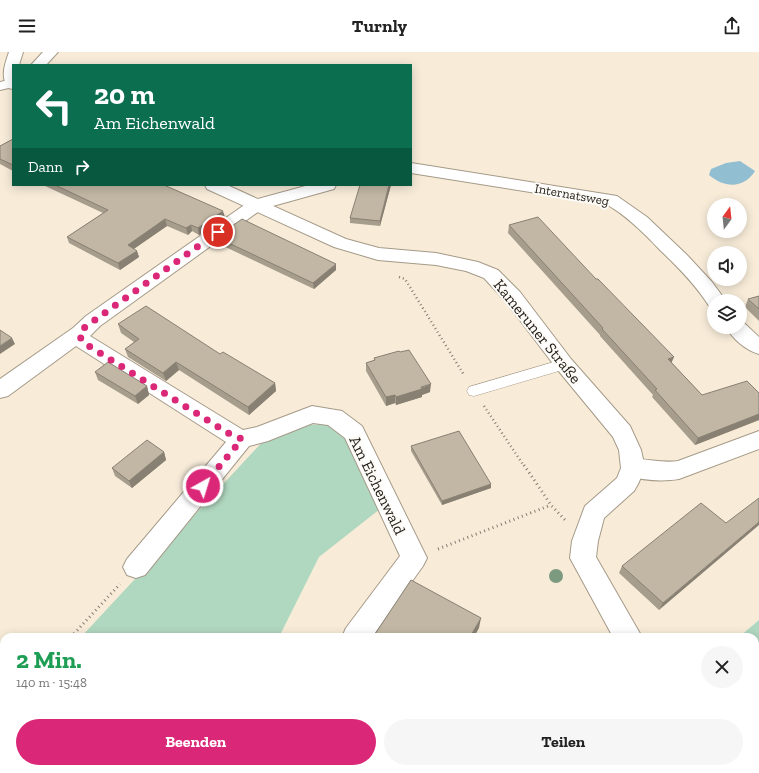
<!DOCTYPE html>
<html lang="de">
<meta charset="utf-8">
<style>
body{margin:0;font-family:"Zilla Slab",serif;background:#f6f6f6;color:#222;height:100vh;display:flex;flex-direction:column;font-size:15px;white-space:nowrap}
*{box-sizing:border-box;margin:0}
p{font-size:13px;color:#767676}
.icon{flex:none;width:22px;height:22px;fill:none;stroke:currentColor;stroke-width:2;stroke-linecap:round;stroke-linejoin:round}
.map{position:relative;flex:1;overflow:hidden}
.panel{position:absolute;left:0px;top:581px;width:759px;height:140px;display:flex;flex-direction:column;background:#fff;border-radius:12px 12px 0 0;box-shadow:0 2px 10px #0003}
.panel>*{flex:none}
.top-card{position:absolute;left:12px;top:12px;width:400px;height:122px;border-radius:0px;box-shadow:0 2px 10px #0003;background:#0b6e4f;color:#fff;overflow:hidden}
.needle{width:26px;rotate:15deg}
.buttons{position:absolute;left:707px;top:146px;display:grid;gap:8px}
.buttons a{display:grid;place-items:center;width:40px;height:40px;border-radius:50%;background:#fff;box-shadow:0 2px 10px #0003;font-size:20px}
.pin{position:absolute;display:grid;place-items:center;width:34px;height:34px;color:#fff;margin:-17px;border:2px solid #fff;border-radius:50%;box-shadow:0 1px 4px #0007}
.me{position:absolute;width:44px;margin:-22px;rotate:39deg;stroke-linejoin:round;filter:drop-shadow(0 0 3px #0008)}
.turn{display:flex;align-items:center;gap:14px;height:84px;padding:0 16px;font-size:18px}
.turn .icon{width:52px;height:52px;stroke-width:2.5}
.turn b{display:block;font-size:28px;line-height:34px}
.then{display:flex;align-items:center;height:38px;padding:0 16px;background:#0003;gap:8px;font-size:15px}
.round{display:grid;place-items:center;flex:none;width:42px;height:42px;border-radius:21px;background:#f6f6f6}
.head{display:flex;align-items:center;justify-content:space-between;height:68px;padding:0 16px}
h1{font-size:24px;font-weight:700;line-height:30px;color:#1e9e55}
.primary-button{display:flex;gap:8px;margin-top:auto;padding:8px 16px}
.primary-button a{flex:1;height:46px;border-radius:24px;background:#db2777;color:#fff;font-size:16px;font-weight:700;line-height:46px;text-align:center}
.primary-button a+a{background:#f6f6f6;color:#222}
header{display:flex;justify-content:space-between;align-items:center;height:52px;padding:0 16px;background:#fff;font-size:18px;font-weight:700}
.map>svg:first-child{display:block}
.green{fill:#b0d7bf}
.water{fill:#92bed1}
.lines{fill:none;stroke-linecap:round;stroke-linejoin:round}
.service-casing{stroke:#a59a88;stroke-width:1}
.minor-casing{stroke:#a59a88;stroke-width:2}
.tertiary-casing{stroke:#a59a88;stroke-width:2}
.path-far1{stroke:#867e72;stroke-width:2.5;stroke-dasharray:1 3;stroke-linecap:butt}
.path{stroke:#867e72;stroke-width:3;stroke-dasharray:1 3.5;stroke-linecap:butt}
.service{fill:#fff;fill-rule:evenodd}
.minor{fill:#fff;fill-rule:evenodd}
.tertiary{fill:#fff;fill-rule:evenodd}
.tree{fill:#7b9a80}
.wall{fill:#a79d8d}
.shaded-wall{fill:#888073}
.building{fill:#c2b7a4;stroke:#888073}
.route{stroke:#db2777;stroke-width:7;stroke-dasharray:0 12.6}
.labels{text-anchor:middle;stroke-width:4;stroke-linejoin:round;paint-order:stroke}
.far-street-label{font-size:13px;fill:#1f1b14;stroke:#fdfbf7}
.street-label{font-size:16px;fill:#1f1b14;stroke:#fdfbf7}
</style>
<header><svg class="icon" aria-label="menu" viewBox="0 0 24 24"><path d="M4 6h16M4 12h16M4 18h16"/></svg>Turnly<svg class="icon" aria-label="share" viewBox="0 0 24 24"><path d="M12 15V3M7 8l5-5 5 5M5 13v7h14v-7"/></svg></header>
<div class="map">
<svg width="759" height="721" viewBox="0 0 759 721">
<rect width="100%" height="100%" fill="#f8ecd9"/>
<path class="green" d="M330 372 350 390 380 457 319 505 279 585H81L266 386 305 373Z
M759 568V721H727L725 717H755V585H739Z
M4 667V717H255V721H0V672Z
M551 717H598L605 721H545Z"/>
<path class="water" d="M740 109 755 119C744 137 724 136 709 123L711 117 726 111Z"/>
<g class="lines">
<g class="service-casing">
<path id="service" d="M564 307 569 308 571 312 569 316 474 344 469 343 467 339 469 335Z"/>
</g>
<g class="minor-casing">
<path id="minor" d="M43 0H58L46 13H31Z
M13 27V35L0 38V30Z
M411 111 617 144 647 165 687 203 712 230 726 249H714V255L709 254C695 232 678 215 660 198 644 181 627 164 606 152L411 121Z
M309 133H336L334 137 262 157 100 274 90 284 243 378 257 375 312 354 342 359 362 374 427 506 423 514 372 585H342L346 576 400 504 345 386 328 373 313 371 268 389 249 394 145 523 136 526 127 523 123 515 127 507 226 390 76 294 8 344 0 346V327L73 276 86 264 250 149Z
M740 269 743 270 759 285V302C745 298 733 287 726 275H740Z
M759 379V397L679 427C661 430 642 428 625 423L621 416 625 409C641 404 660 412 678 409Z"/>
</g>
<g class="tertiary-casing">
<path id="tertiary" d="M9 0H23L19 13H13V37L8 36C0 24 5 12 9 0Z
M205 133H227L346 187 379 196 436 201 478 210 498 218 520 240 571 307 630 374 641 398 645 416 638 432 634 439 604 466 598 489 596 505 642 585H613L570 506 572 489 585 454 617 426 621 416 619 398 613 385 557 317 506 250 484 226 466 219 436 213 378 208 334 195 207 137Z
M685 717H716L717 721H686Z"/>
</g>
<path class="path-far1" d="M399 225 405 227 464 323
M484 354 524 414"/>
<path class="path" d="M524 413 551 453 566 469
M438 497 551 453
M71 585 120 532
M0 661 4 657
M620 721 623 717"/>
<use href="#service" class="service"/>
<use href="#minor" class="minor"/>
<use href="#tertiary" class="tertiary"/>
</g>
<circle class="tree" cx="556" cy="524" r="7"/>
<path class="wall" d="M13 87V119L0 112V94Z
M43 133H164L225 165 199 183 192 179 188 183 167 174 134 197 137 199 139 205 120 218 69 191 67 185 103 161Z
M391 133 380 174 350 171V166Z
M509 173 671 310 702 343 759 341V368L695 393 652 345 653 343 600 284V283L508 181Z
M216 185 336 218 314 237 217 191Z
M759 244V269L745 255 748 247Z
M118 272 220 302 275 331 276 339 249 363 179 318 166 329 128 305 125 297 134 290 121 281Z
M374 306 430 340 422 343V345L396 353 395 351 386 354 366 319V311L374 309Z
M95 320 147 334 149 343 138 352 98 328Z
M411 394 491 436 442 453 411 399Z
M164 400 166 408 132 436 115 424 112 416Z
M726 471 659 558 619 521 622 514Z"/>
<path class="shaded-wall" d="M389 133H391L380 174V169Z
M223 159 225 165 199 183 198 176Z
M165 167 167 174 129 200 128 193Z
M191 173 192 179 188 183 186 176Z
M137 199 139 205 120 218 118 211Z
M336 212V218L314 237 313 231Z
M12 286 15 292 0 302V294Z
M674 305 671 312 668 307Z
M176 310 179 318 166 329 163 321Z
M275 331 276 339 249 363 248 355Z
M431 332 430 340 422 343V345L396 353V345Z
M147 334 149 343 138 352 135 344Z
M395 343V351L386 354V345Z
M759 362V368L695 393 698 386Z
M164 400 166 408 132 436 129 429Z
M491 432V436L442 453V449Z
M759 470V473L659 558 663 551Z
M481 566 479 576 474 585H470Z"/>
<path class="building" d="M13 87V113L0 107V94Z
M55 133H164L223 159 198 176 191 173 186 176 165 167 128 193 137 199 118 211 67 185 108 158Z
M360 133H389L380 169 350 166Z
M538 165 596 227H598L674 305 668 307 702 343 747 329 759 341V362L698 386 655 338 657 337 602 277 603 276 509 173Z
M242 167 336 212 313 231 216 185Z
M759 244V257L748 247Z
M146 254 220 302 223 300 275 331 248 355 176 310 163 321 125 297 139 287 118 272Z
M0 278 12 286 0 294Z
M409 298 431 332 421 335 422 337 396 345 395 343 386 345 366 311 375 308 374 306 399 299 400 300Z
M108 310 147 334 135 344 95 320Z
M459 379 491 432 442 449 411 394Z
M147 388 164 400 129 429 112 416Z
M759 446V470L663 551 622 514 701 451 726 471Z
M411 528 481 566 470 585H373Z"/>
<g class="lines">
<path class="route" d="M203 434 242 387 228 381 84 291 80 285V281L85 275 218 180"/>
</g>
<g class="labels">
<g class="far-street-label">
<text transform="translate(572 142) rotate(10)" y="5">Internatsweg</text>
</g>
<g class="street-label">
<text transform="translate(538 279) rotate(51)" y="6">Kameruner Straße</text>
<text transform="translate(378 433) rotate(64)" y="6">Am Eichenwald</text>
</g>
</g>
</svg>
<div class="buttons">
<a><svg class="needle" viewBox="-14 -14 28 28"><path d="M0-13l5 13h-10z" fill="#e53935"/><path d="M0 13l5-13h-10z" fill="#767676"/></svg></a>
<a><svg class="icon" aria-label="sound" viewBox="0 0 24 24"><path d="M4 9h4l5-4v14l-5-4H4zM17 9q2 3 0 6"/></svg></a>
<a><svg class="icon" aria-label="layers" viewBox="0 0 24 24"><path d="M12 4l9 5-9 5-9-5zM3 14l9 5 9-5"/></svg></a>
</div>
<div class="pin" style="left:218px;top:180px;background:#d93025"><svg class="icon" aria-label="arrive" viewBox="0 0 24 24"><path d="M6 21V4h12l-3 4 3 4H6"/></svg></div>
<svg class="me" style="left:203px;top:434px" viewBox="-20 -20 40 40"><circle r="17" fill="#db2777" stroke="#fff" stroke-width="3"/><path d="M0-11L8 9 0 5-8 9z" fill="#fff"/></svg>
<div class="top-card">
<div class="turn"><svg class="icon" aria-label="left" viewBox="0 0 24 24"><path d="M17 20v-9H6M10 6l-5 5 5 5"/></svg><div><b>20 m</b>Am Eichenwald</div></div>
<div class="then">Dann<svg class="icon" aria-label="right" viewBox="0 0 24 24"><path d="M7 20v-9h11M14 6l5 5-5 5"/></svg></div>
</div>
<section class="panel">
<div class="head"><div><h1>2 Min.</h1><p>140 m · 15:48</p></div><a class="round"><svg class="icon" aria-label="close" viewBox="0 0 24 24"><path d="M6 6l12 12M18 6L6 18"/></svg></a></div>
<div class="primary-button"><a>Beenden</a><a>Teilen</a></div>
</section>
</div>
